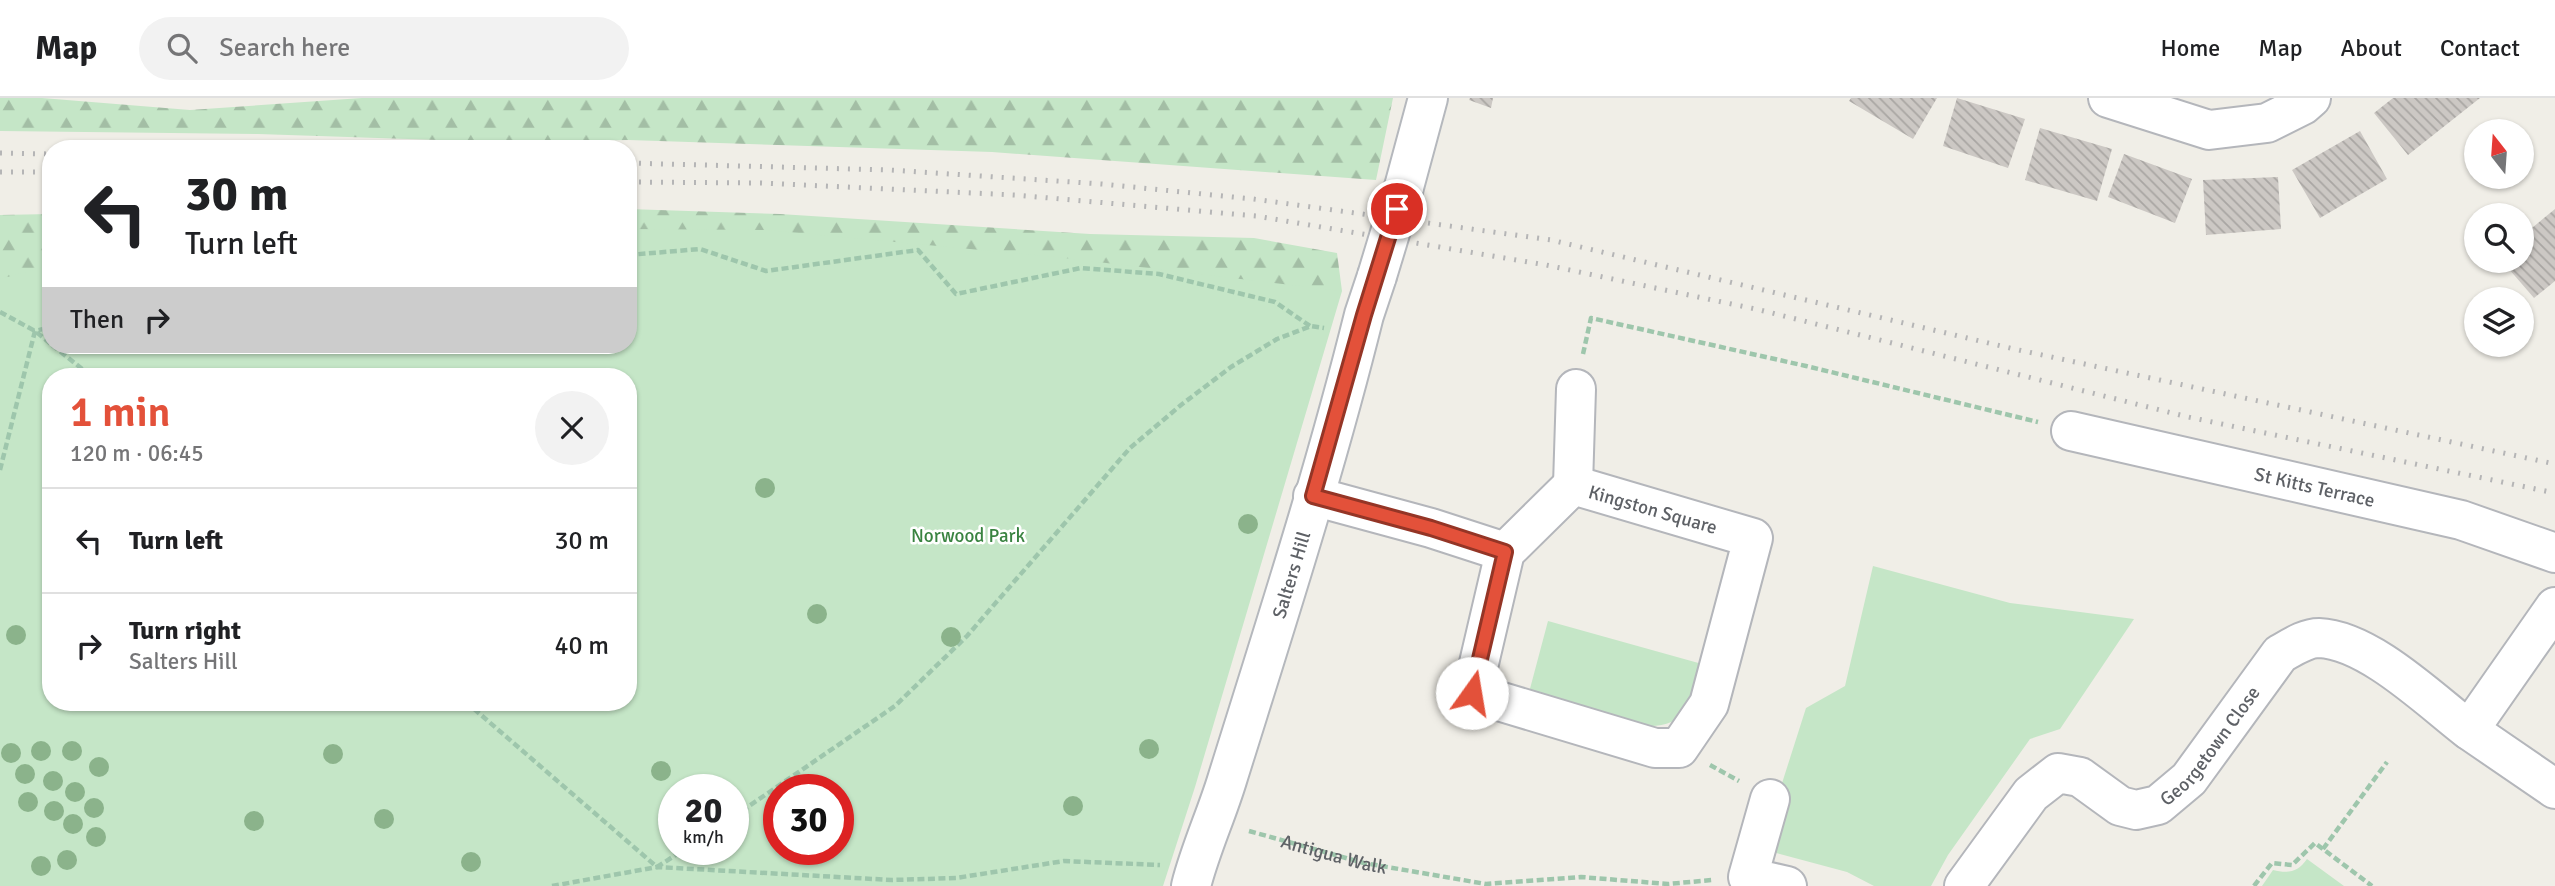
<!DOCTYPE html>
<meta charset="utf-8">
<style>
body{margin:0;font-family:Signika,sans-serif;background:#f2f2f2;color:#202124;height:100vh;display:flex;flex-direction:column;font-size:26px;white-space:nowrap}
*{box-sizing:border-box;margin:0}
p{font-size:23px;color:#757577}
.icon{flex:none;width:38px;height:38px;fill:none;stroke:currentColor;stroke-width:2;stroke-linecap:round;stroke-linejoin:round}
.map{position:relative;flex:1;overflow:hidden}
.panel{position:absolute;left:42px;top:270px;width:595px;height:343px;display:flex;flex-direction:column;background:#fff;border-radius:28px;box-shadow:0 2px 5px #0004}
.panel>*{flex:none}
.hud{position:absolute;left:42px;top:42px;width:595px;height:214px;border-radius:28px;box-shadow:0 2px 5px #0004;background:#fff;color:#202124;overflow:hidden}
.needle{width:46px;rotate:343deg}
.buttons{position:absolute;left:2464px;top:21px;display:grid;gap:14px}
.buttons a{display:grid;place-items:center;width:70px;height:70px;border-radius:50%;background:#fff;box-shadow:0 2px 5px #0004;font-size:35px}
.speed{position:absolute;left:658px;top:676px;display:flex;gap:14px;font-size:35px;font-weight:700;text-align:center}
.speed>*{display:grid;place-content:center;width:91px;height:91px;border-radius:50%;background:#fff;box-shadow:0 2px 5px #0004;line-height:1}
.speed small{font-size:18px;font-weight:400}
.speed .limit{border:10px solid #d22;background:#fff;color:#111}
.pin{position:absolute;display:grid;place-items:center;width:60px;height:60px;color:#fff;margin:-30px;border:4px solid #fff;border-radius:50%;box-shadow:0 2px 7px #0007}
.me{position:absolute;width:77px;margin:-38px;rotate:13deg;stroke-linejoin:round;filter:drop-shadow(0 0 5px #0008)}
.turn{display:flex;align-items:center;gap:24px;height:147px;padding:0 28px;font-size:32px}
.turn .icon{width:91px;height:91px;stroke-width:2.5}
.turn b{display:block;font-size:49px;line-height:60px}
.then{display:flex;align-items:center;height:66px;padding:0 28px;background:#0003;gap:14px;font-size:26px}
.round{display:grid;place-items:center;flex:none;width:74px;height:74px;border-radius:37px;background:#f2f2f2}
.head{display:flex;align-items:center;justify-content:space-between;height:119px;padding:0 28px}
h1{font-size:42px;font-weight:600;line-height:52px;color:#e3513a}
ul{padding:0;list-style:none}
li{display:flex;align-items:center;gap:21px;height:105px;padding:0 28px;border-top:2px solid #e0e0e0}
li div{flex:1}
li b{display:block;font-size:26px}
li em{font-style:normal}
header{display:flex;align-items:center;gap:42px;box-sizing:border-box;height:98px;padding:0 35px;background:#fff;border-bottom:2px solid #e0e0e0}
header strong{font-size:33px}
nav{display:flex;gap:38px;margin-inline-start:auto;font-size:24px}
.search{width:490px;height:63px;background:#f2f2f2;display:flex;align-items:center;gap:18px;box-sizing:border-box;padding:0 24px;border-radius:38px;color:#757577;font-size:26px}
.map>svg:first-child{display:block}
.forest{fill:url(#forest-firs)}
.park{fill:#c5e6c7;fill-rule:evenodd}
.building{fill:url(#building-back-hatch)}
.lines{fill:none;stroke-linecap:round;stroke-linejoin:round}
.street-casing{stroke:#b4b6bb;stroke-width:42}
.secondary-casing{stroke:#b5b8bd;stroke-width:42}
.path{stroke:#9ec6ac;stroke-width:4.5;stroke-dasharray:7 3.5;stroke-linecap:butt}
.street{stroke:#fff;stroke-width:38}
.secondary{stroke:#fff;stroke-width:38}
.rail{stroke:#b5b5b6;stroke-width:5;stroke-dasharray:2 9;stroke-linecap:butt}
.secondary-bridge-casing{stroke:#b5b8bd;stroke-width:42;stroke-linecap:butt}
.secondary-bridge{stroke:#fff;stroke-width:38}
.tree{fill:#8bb38b}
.route-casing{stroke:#943526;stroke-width:18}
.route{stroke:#e3513a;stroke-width:12}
.labels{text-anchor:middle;stroke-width:5;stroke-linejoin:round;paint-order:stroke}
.street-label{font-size:19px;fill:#5e6166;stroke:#fff}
.park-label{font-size:19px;fill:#398340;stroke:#fff}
</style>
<header>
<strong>Map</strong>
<div class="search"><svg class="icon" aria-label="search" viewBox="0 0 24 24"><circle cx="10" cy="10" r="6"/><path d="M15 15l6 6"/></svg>Search here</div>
<nav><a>Home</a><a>Map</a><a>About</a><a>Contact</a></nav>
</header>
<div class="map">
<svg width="2555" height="788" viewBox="0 0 2555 788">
<defs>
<pattern id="forest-firs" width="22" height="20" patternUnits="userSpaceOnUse" patternTransform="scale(1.75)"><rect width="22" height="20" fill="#c5e6c7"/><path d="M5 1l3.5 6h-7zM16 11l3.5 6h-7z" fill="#a3bea5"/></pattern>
<pattern id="building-back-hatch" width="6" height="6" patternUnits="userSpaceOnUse" patternTransform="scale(1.75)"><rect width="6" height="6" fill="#ccc8c4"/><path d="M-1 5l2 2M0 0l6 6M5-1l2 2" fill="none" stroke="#a9a6a3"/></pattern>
</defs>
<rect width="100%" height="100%" fill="#f0eee7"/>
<path class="forest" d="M0 0H42L190 12 362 0H1393L1376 82 992 54 629 42 498 44 258 36 0 33Z
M628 111 780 116 1090 136 1254 140 1337 155 1342 193 1214 240 628 211Z
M51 116V278L0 325V117Z"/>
<path class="park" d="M628 131 767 132 1056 159 1342 193 1195 689 1163 788H0V181L51 167V247H628ZM51 278H628V604H51ZM674 691H733V751H674ZM779 691H838V751H779Z
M1873 468 2010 505 2134 521 2060 631 2030 641 1948 757 1931 788H1874L1847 774 1761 751 1806 610 1845 588Z
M1548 523 1702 566C1698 583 1695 604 1683 616 1654 647 1563 612 1527 602Z
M2307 761 2344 788H2262L2273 772C2288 776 2298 774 2307 761Z"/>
<path class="building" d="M1470 0H1493L1491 10 1469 2Z
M1851 0H1937L1913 41 1849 3Z
M1957 0 2025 21 2008 70 1943 48Z
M2393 0H2480L2408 57 2374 15Z
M2040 30 2112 51 2097 103 2025 82Z
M2360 33 2387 81 2320 120 2292 72Z
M2124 56 2192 81 2175 125 2108 99Z
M2278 79 2281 131 2206 137 2203 82Z
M2555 111V183L2534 200 2502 163H2522V138Z"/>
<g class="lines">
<g class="street-casing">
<g id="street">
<path d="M2108 0 2209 32 2267 25 2303 7 2311 0"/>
<path id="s2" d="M2071 333 2461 422 2555 455"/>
<path d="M1573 387 1753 440 1709 606 1679 650H1655L1472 595 1505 454Z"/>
<path d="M1573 387 1576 291"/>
<path d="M1313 398 1431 430 1505 454"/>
<path d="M2555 509 2469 632 2555 691"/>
<path d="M1770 701 1748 779 1787 788"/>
<path id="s3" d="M1964 788 2031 696 2058 675 2080 679 2120 708 2136 712 2158 707 2189 681 2280 556C2291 550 2305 540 2319 540 2369 542 2430 602 2469 632"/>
</g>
</g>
<g class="secondary-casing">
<g id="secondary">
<path d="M1404 89 1428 0"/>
<path id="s4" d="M1191 788C1200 752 1216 718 1227 682 1275 528 1325 374 1364 217L1377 178"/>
</g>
</g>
<g class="path">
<path d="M628 157 700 151 766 173 918 152 956 196 1081 170 1159 176 1275 204 1310 228"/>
<path d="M0 214 35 233 51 246"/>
<path d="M52 247 91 278"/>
<path d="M1583 256 1591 220 1806 268 2038 324"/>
<path d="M0 372 35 233 51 229"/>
<path d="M466 604 657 769 685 751"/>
<path d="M1710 667 1739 683"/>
<path d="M733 719 895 608 967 538 1130 350 1181 307 1231 269 1277 241 1311 228 1324 230"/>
<path id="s1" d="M1249 733 1364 765 1486 786 1581 779 1668 786 1712 782"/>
<path d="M2323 751 2387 664"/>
<path d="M552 788 657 769 892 782 956 780 1064 763 1160 767"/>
<path d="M2254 788 2272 765 2292 767 2315 745 2372 788"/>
</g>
<use href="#street" class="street"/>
<use href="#secondary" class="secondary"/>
<path class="rail" d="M0 55 51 56
M628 65 890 72 1102 86 1253 101 1551 142 2014 251 2555 366
M0 74H51
M628 84 761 85 1015 97 1256 118 1546 167 1760 212 2188 319 2555 395"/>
<g class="secondary-bridge-casing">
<path id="secondary-bridge" d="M1377 178 1404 89"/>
</g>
<use href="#secondary-bridge" class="secondary-bridge"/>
</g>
<g class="tree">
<circle cx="765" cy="390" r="10"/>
<circle cx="1248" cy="426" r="10"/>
<circle cx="817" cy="516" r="10"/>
<circle cx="16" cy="537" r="10"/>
<circle cx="951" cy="539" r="10"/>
<circle cx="1149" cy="651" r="10"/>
<circle cx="41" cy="653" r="10"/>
<circle cx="72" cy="653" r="10"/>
<circle cx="11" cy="655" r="10"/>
<circle cx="333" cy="656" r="10"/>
<circle cx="99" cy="669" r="10"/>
<circle cx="661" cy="673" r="10"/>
<circle cx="25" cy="676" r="10"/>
<circle cx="53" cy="683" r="10"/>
<circle cx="75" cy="694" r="10"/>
<circle cx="28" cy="704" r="10"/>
<circle cx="1073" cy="708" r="10"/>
<circle cx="94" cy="710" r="10"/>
<circle cx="54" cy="713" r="10"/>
<circle cx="384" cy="721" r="10"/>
<circle cx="254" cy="723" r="10"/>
<circle cx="73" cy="726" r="10"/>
<circle cx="96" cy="739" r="10"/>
<circle cx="67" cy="762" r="10"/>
<circle cx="471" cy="764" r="10"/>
<circle cx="41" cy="768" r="10"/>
</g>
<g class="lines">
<g class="route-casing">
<path id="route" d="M1397 111 1364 217 1313 398 1431 430 1505 454 1472 595"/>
</g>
<use href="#route" class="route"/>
</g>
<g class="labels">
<g class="street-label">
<text dy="7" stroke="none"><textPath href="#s2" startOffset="250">St Kitts Terrace</textPath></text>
<text transform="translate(1653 411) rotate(16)" y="7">Kingston Square</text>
<text dy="7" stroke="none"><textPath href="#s4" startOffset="327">Salters Hill</textPath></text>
<text dy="7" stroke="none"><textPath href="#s3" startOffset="338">Georgetown Close</textPath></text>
<text dy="7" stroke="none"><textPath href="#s1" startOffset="88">Antigua Walk</textPath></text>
</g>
<g class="park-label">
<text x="968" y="444">Norwood Park</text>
</g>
</g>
</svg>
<div class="buttons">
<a><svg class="needle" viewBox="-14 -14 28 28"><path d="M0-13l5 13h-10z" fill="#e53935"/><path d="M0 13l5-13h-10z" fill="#757577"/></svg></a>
<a><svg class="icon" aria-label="search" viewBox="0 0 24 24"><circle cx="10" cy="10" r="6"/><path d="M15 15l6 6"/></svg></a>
<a><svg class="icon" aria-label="layers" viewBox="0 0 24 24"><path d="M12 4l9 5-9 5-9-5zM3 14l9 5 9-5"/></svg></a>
</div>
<div class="speed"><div>20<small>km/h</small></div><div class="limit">30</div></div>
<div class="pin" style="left:1397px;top:111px;background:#d93025"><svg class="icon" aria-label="arrive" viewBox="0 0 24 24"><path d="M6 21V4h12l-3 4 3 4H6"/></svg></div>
<svg class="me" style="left:1472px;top:595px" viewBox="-20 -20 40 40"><circle r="19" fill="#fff"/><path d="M0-13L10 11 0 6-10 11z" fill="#e3513a"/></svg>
<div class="hud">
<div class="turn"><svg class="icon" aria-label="left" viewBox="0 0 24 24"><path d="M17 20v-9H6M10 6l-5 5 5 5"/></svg><div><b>30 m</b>Turn left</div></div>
<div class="then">Then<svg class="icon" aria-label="right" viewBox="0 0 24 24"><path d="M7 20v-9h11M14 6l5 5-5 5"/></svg></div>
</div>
<section class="panel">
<div class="head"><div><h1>1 min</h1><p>120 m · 06:45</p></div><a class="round"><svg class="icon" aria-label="close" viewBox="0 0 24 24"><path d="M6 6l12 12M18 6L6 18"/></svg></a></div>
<ul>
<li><svg class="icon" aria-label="left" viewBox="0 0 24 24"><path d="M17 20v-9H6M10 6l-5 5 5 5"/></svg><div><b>Turn left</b></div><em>30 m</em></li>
<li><svg class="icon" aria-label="right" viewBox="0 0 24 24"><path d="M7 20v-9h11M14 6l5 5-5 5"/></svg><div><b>Turn right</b><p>Salters Hill</p></div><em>40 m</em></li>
</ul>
</section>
</div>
